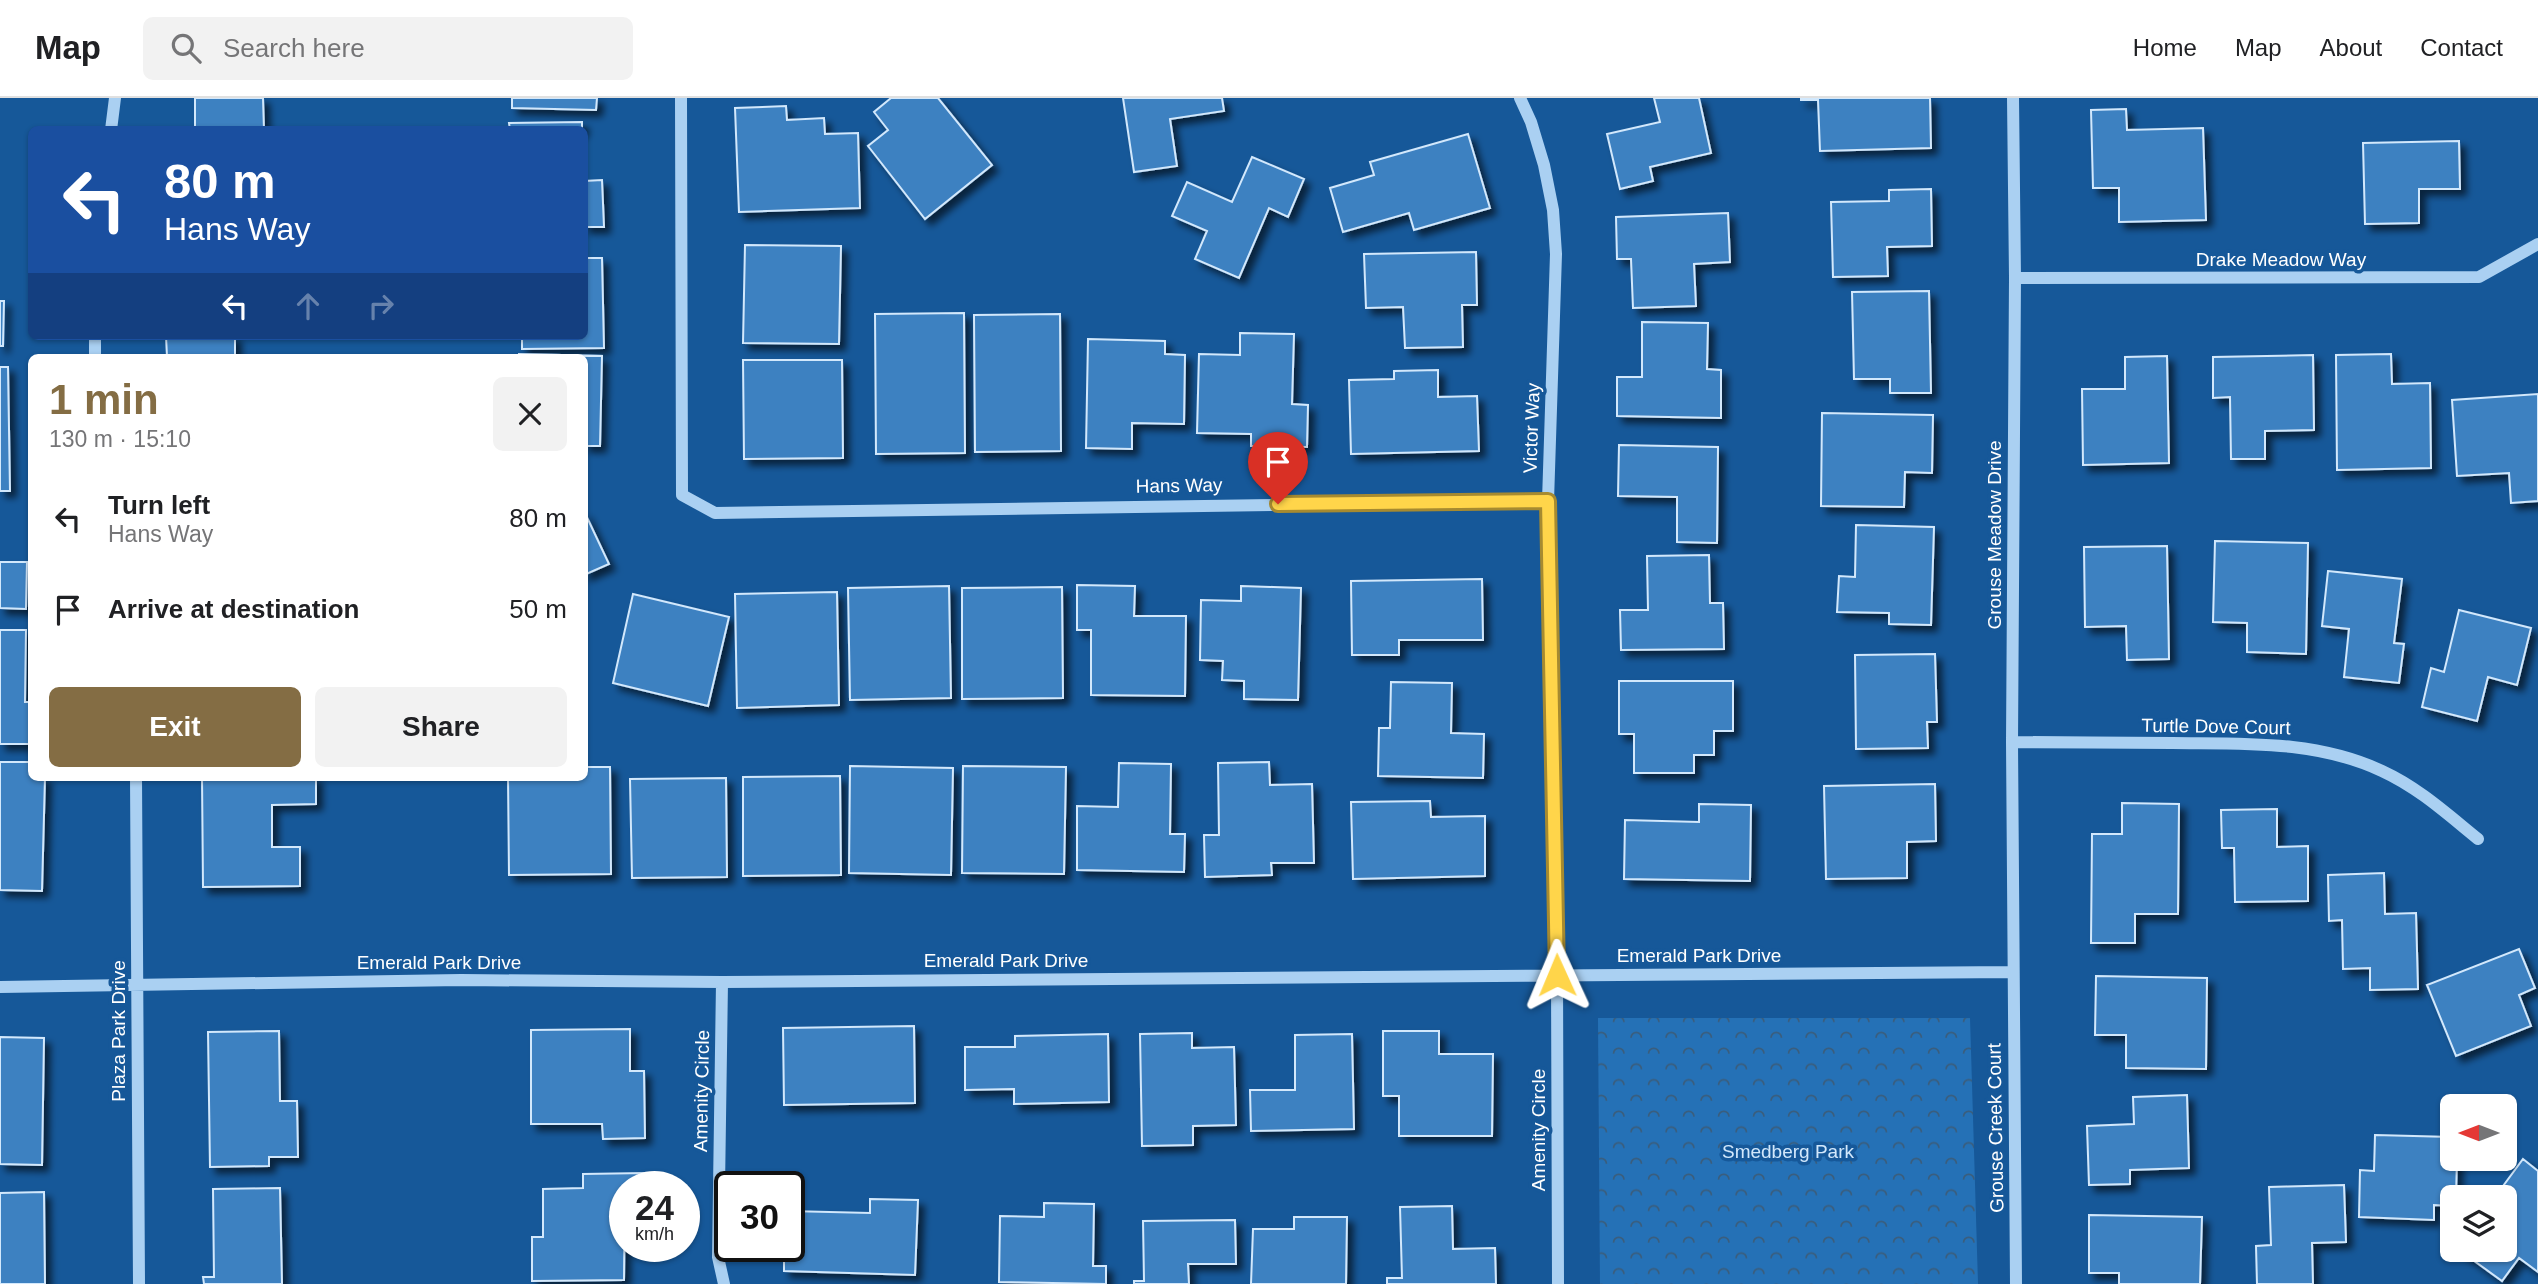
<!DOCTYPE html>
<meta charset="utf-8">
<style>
body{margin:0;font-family:Arial,sans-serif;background:#f2f2f2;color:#202124;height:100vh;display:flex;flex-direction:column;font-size:26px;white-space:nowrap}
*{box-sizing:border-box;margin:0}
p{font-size:23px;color:#757577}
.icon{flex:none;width:38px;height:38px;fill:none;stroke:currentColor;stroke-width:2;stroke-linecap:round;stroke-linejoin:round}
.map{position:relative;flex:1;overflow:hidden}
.sheet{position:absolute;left:28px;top:256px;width:560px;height:427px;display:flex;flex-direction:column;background:#fff;border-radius:10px;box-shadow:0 2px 5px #0004}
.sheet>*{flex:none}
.hud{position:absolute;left:28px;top:28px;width:560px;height:214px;border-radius:10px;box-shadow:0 2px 5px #0004;background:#1a4fa0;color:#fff;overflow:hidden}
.needle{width:46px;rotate:270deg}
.controls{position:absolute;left:2440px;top:996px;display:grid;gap:14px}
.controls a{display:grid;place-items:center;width:77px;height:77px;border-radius:10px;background:#fff;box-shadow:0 2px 5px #0004;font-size:35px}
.speed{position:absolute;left:609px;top:1073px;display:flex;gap:14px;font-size:35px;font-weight:700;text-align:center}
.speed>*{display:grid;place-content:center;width:91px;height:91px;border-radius:50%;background:#fff;box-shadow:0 2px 5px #0004;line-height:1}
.speed small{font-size:18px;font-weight:400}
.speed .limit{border:4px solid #111;border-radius:10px;background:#fff;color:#111}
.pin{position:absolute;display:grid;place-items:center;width:60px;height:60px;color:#fff;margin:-72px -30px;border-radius:50% 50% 50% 0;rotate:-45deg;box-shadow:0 0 7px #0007}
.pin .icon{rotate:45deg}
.me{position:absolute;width:77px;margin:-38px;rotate:359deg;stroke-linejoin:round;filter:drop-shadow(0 0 5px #0008)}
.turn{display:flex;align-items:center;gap:24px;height:147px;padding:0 21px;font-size:32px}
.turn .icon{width:91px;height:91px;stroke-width:2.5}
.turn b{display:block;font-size:49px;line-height:60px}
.lanes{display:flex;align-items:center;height:66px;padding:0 21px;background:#0003;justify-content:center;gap:35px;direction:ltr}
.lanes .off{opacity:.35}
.round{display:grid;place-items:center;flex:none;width:74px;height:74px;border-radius:10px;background:#f2f2f2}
.headline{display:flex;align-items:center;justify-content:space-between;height:119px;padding:0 21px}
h1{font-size:42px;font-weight:700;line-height:52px;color:#846d44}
.action{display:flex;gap:14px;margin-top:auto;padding:14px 21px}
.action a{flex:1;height:80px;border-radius:10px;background:#846d44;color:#fff;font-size:28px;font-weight:700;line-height:80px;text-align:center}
.action a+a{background:#f2f2f2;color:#202124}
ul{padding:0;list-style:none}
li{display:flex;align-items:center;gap:21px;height:91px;padding:0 21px}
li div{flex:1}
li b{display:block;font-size:26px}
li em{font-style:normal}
header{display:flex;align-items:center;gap:42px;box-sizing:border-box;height:98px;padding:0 35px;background:#fff;border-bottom:2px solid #e0e0e0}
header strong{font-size:33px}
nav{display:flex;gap:38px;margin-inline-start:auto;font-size:24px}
.search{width:490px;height:63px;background:#f2f2f2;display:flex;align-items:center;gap:18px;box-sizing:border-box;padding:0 24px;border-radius:10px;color:#757577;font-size:26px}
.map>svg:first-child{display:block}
.park{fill:url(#park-crowns)}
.building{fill:#3e81c1;stroke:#d2e8fc;stroke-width:2;filter:url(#shadow)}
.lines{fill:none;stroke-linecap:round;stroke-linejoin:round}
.minor{stroke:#aad0f2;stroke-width:12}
.route-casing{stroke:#a68a30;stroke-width:18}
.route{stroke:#ffd54a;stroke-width:12}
.labels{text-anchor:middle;stroke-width:7;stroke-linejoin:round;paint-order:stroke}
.street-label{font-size:19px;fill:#fff;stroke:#165899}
.park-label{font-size:19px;fill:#d2e8fc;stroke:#165899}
</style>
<header>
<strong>Map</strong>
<div class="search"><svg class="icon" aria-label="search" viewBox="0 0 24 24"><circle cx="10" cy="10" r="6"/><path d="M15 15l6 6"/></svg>Search here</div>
<nav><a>Home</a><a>Map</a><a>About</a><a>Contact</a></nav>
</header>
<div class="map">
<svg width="2538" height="1186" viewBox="0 0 2538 1186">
<defs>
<pattern id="park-crowns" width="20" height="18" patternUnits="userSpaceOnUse" patternTransform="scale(1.75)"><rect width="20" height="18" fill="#2571b6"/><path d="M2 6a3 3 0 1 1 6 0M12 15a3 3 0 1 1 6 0" fill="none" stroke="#3a5d7c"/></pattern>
<filter id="shadow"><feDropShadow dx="6" dy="6" stdDeviation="3.5" flood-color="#0009"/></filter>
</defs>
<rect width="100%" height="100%" fill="#165899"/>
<path class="park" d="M1598 920H1970L1978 1186H1600Z"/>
<path class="building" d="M195 0H263L264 32H195Z
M512 0H597L596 12 512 10Z
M891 0H938L992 67 925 121 868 48 888 32 874 14Z
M1123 0H1222L1224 13 1170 21 1177 68 1134 74Z
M1654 0H1699L1711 55 1650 69 1653 83 1620 91 1607 36 1660 24Z
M1801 0H1930L1931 50 1820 53 1818 2H1801Z
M786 8 787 22 824 20 825 36 858 35 860 110 739 114 735 10Z
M2126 11 2127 32 2203 30 2206 122 2119 124V90H2093L2091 12Z
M582 24V32H510L509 25Z
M1468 36 1490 110 1414 132 1409 115 1343 134 1330 90 1374 77 1370 64Z
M2459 43 2460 91H2419V125L2365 126 2363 45Z
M1252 59 1304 81 1288 119 1269 110 1239 180 1195 161 1207 133 1172 118 1187 84 1232 104Z
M602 82 604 129H584V83Z
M1931 91 1932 148 1887 149 1888 178 1833 179 1831 104 1889 103V92Z
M1728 115 1730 164 1694 166 1696 208 1633 210 1631 161H1617L1616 119Z
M745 147 841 148 839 246 743 245Z
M1476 154 1477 207H1462L1463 249 1405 250 1403 209 1366 210 1364 156Z
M584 160H602L604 250 522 251V238H584Z
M1929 193 1931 295H1890V281H1854L1852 194Z
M0 203H4L3 248H0Z
M964 215 965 355 876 356 875 216Z
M1060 216 1061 353 975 354 974 217Z
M1642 224 1708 225 1707 271 1721 272V320L1617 318V279H1642Z
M1240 235 1294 236 1292 306 1308 307 1307 349 1251 348V336L1197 335 1199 256 1240 257Z
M166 238H235V259H167Z
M1088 241 1165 243V256L1185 257 1184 326 1132 325V351L1086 350Z
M519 256 602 258 600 348H584V259H519Z
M2391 256 2392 286 2430 285 2431 370 2337 372 2336 257Z
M2313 257 2314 332 2265 333V361H2231L2230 299 2213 300V259Z
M2167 258 2169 365 2083 367 2082 291H2125V259Z
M743 262H842L843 360 744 361Z
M0 269H8L10 393H0Z
M1438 272V299L1477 298 1479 353 1351 356 1349 282 1394 281V273Z
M2538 296V403L2511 405 2509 375 2457 378 2452 302Z
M1822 315 1933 317 1932 375 1905 374 1904 409 1821 408Z
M1619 347 1718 349 1717 445 1677 444V399L1618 398Z
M584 413 609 466 584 477Z
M1856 427 1934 429 1931 527 1889 526V515L1837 514 1839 478 1855 479Z
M2215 443 2308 445 2306 556 2247 554V525L2213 524Z
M2167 448 2169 561 2127 562 2126 528 2085 529 2084 449Z
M1709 457 1710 505H1723L1724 551 1621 552 1620 512H1648L1647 458Z
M0 464H27L26 511 0 510Z
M2328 473 2402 481 2394 545 2404 546 2399 585 2344 579 2349 531 2322 528Z
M1482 481 1483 542H1399V557H1352L1351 483Z
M1077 487 1135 488 1134 518H1186L1185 598 1091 597V532H1077Z
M949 488 951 600 850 602 848 490Z
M1241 488 1301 490 1298 602 1244 601V583L1222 582 1223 563 1200 562 1201 502 1241 503Z
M1062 489 1063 600 962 601V490Z
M837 494 839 607 737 610 735 496Z
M633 496 729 519 708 608 613 585Z
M2459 512 2531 530 2517 587 2488 579 2477 623 2422 609 2431 570 2444 574Z
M0 532H26L25 604H32V646H0Z
M1935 556 1937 624H1927L1928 650 1856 651 1855 557Z
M1619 583H1733V633H1714V657H1694V675H1634V636H1619Z
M1391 584 1452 585 1451 635 1484 636 1483 680 1378 678 1379 630H1390Z
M0 664H32V679H45L42 793 0 792Z
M1269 664 1270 687 1312 686 1314 765H1271L1272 777 1205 779 1204 737H1219L1218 665Z
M1119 665 1171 666 1170 736H1185L1184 774 1077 772V708L1118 709Z
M850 668 953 670 951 777 849 775Z
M963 668 1066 669 1064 776 962 775Z
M584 669H610L611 776 509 777 508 679H584Z
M840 678 841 777 743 778V679Z
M202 679H316V706L272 707V749H300V788L203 789Z
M726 680 727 779 632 780 630 681Z
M1935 686 1936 743 1907 744V780L1826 781 1824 688Z
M1430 703 1431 719 1485 718V778L1353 781 1351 704Z
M2122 705 2179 706 2178 816H2135V845H2091L2092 736H2122Z
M1699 706 1751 707 1750 783 1624 781 1625 722 1699 724Z
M2277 711V749L2308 748V803L2235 804 2234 750H2222L2221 712Z
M2384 775 2385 816 2416 815 2418 891 2370 892V870L2343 871 2342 822 2329 823 2328 777Z
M2519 851 2535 890 2519 897 2531 928 2456 958 2427 887Z
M2096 878 2207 880 2206 971 2126 970V937H2095Z
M914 928 915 1005 784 1007 783 930Z
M630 931V973H644L645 1040 603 1041 602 1026H531V932Z
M279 933 280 1003H297L298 1059H269V1068L210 1069 208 934Z
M1383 933H1439V956H1493L1492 1038H1399V998H1383Z
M1192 935V950L1234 949 1236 1027 1193 1028V1047L1142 1048 1140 936Z
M1108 936 1109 1004 1014 1006V991L965 992V949H1015V938Z
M1352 936 1354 1031 1251 1033 1250 992H1295V937Z
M0 939 44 940 42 1067 0 1066Z
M2187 997 2189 1070 2130 1072V1086L2089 1087 2087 1028 2134 1026 2133 999Z
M2375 1037 2452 1039V1060H2457L2456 1099H2452V1108L2434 1107V1122L2359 1119 2360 1072 2374 1073Z
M2523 1061 2538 1073V1174L2519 1160 2502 1183 2459 1152H2504V1099H2495Z
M645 1075V1088H625L624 1182 532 1183V1139H543V1091L583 1090V1076Z
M2344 1087 2346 1144 2312 1145 2313 1186H2257L2256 1148 2271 1147 2269 1089Z
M280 1090 282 1186H204L203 1179H214L213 1091Z
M44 1094 45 1186H0V1095Z
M870 1101 918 1102 915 1177 784 1173V1148H789V1113L870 1115Z
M1044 1105 1094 1106 1093 1168H1106V1186L999 1184 1000 1118 1044 1119Z
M1452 1108 1453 1151 1495 1150 1496 1186H1387V1180H1402L1400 1109Z
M2089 1117 2202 1119 2200 1186H2119V1175H2089Z
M1294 1119H1347L1346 1186H1251L1253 1131H1294Z
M1235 1122 1236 1166H1188L1189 1186H1134V1183H1144L1143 1123Z"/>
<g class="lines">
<path class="minor" d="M681 0 682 397 715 415 1548 403
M1520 0 1531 24 1544 67 1553 112 1556 156 1548 403 1557 877 1558 1186
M2013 0 2015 180 2012 644 2016 1186
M111 32 115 0
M2015 180 2479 179 2538 146
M95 238V259
M2012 644C2065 644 2119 645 2172 645 2244 646 2316 642 2382 673 2419 690 2447 716 2478 741
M136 679 139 1186
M722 884 718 1159 724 1186
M0 889 461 882 722 884 2013 874"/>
</g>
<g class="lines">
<g class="route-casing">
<path id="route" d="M1278 406 1548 403 1557 877"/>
</g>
<use href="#route" class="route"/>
</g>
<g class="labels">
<g class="street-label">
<text x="2281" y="168">Drake Meadow Way</text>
<text transform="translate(1531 330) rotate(-88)" y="7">Victor Way</text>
<text transform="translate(1179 387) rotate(-1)" y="7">Hans Way</text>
<text transform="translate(1994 437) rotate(-90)" y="7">Grouse Meadow Drive</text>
<text transform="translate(2216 628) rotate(1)" y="7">Turtle Dove Court</text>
<text x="1699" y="864">Emerald Park Drive</text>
<text x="1006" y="869">Emerald Park Drive</text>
<text x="439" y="871">Emerald Park Drive</text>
<text transform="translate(118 933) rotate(-90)" y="7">Plaza Park Drive</text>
<text transform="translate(701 993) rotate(-89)" y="7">Amenity Circle</text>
<text transform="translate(1995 1030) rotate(-91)" y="7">Grouse Creek Court</text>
<text transform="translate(1538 1032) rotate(-90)" y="7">Amenity Circle</text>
</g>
<g class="park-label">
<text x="1788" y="1060">Smedberg Park</text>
</g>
</g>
</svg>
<div class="controls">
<a><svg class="needle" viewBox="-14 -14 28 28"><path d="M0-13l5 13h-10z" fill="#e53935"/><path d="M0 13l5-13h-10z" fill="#757577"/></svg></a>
<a><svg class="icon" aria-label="layers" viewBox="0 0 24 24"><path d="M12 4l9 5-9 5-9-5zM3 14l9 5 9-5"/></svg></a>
</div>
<div class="speed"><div>24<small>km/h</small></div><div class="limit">30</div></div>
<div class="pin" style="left:1278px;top:406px;background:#d93025"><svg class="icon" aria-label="arrive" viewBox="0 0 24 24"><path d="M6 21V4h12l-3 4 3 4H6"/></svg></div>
<svg class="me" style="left:1557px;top:877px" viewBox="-20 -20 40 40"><path d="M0-17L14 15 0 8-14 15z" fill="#ffd54a" stroke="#fff" stroke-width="4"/></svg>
<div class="hud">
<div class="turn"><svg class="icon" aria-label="left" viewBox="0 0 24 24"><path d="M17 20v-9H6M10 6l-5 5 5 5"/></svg><div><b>80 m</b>Hans Way</div></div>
<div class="lanes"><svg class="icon" aria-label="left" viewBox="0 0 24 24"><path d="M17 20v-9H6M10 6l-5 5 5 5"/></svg><svg class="icon off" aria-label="ahead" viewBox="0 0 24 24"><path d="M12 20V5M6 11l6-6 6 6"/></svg><svg class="icon off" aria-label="right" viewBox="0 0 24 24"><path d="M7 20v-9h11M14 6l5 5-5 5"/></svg></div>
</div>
<section class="sheet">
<div class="headline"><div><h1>1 min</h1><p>130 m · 15:10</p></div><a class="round"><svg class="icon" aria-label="close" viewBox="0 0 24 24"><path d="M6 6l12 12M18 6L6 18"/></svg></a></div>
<ul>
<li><svg class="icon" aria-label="left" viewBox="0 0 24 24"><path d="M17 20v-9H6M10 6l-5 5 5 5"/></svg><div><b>Turn left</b><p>Hans Way</p></div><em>80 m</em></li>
<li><svg class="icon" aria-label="arrive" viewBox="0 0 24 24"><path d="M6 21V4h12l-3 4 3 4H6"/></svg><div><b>Arrive at destination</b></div><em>50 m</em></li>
</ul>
<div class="action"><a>Exit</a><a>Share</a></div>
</section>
</div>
